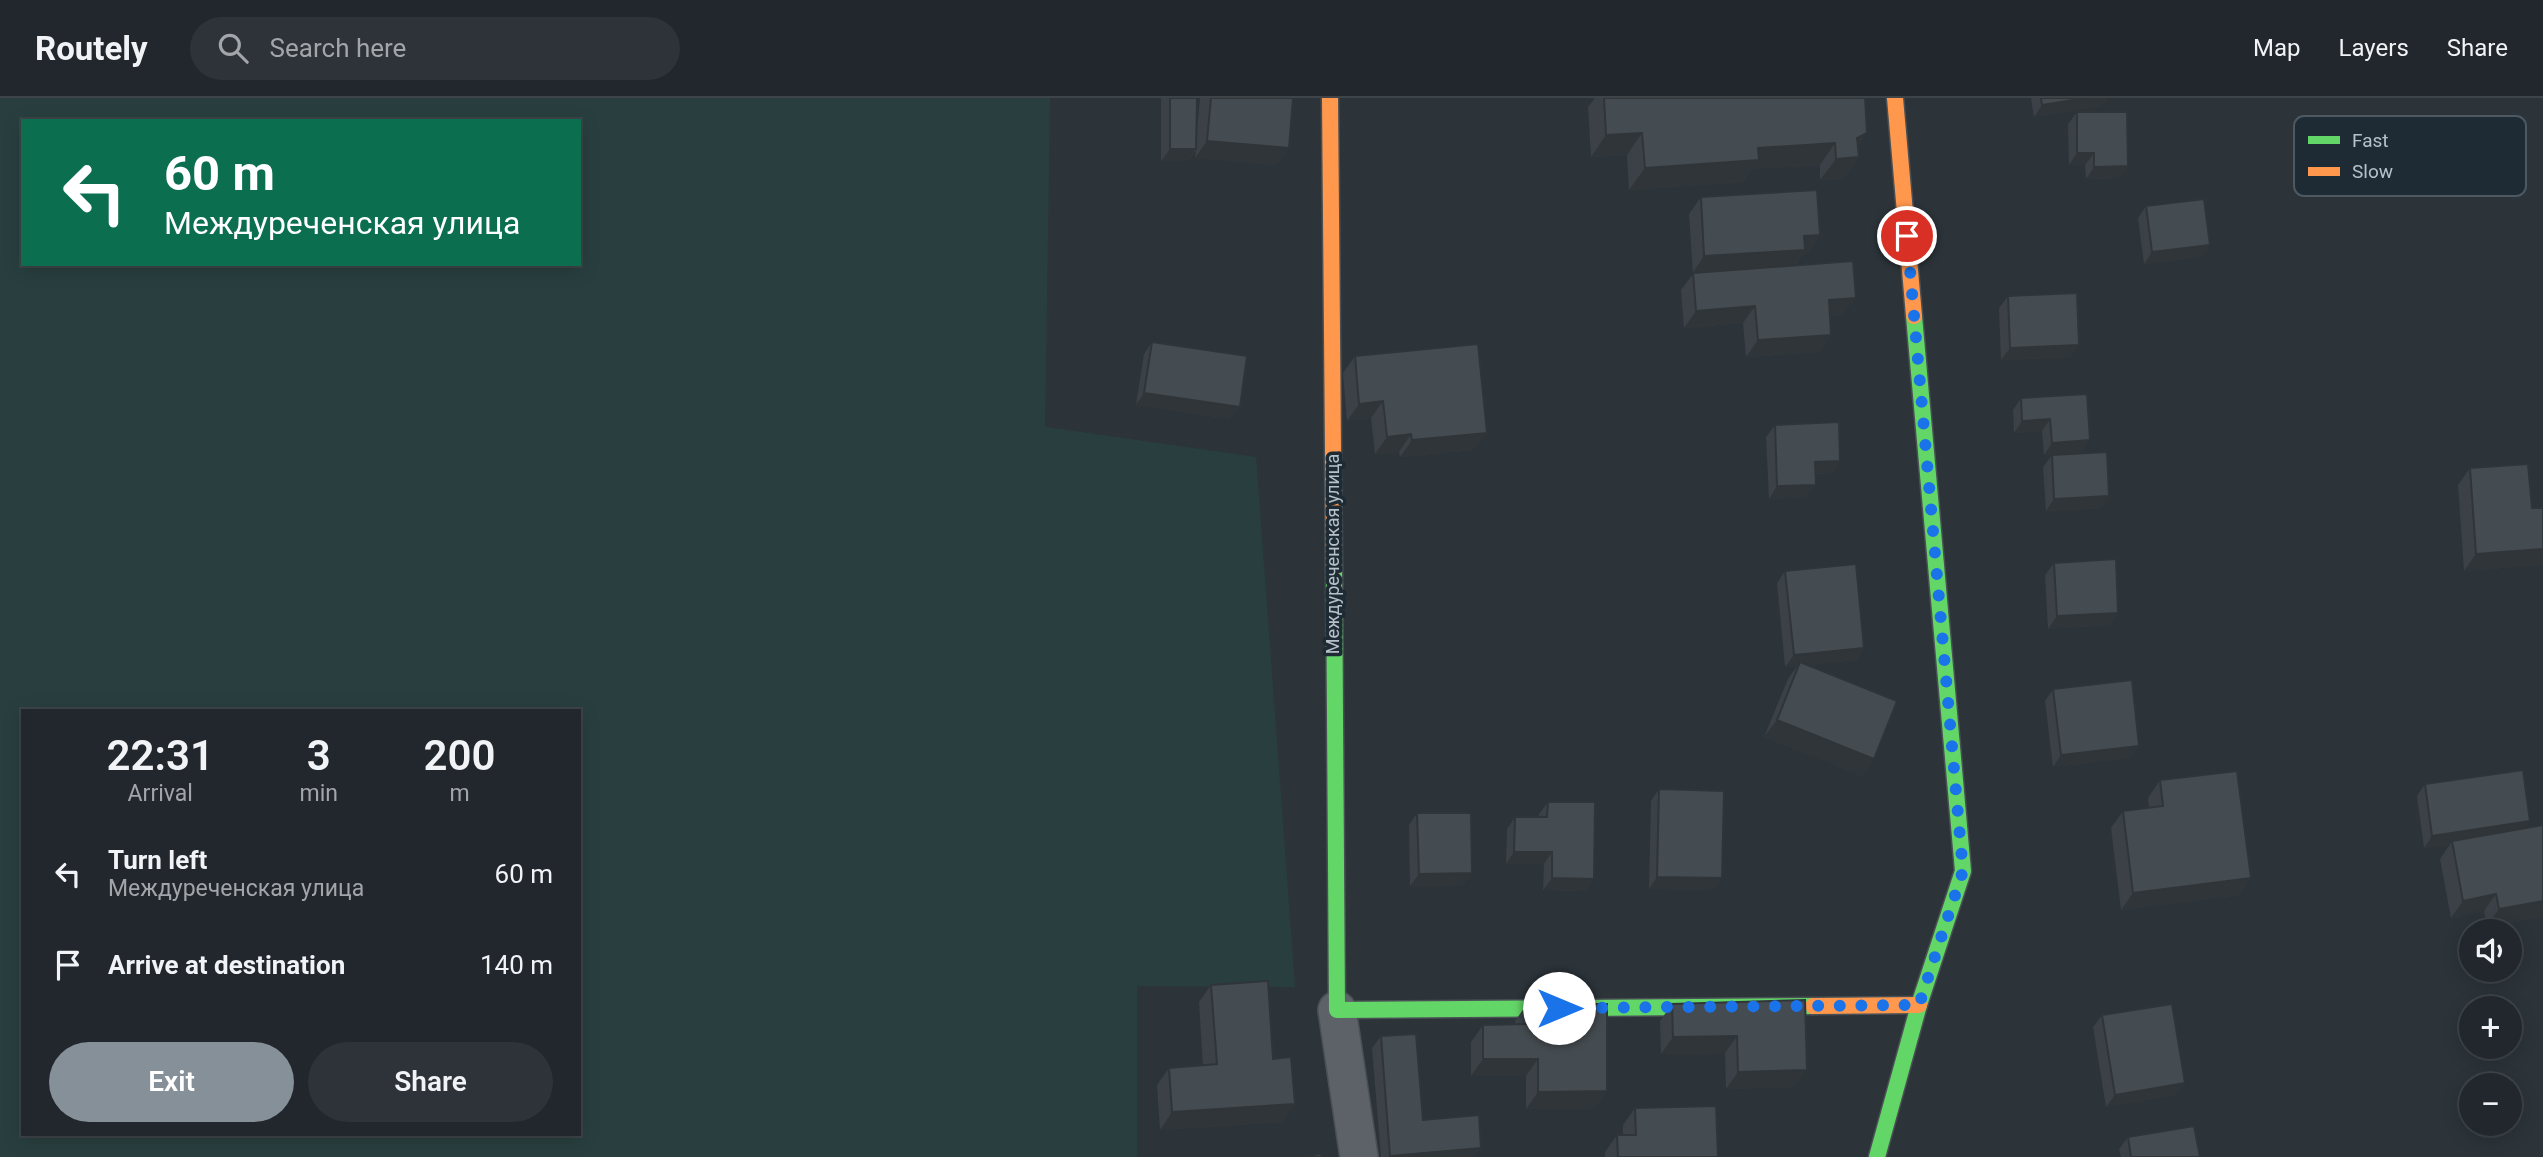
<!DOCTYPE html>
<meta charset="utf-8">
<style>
body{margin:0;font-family:Roboto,sans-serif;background:#2d3338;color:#f1f3f6;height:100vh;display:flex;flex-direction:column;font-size:26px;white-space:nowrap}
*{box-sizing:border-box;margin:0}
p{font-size:23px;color:#a2a5a9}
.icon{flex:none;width:38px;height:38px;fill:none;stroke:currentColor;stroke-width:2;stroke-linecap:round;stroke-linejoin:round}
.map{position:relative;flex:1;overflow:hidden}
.sheet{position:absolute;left:21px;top:611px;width:560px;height:427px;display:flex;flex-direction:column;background:#21272c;border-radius:0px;box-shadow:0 4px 18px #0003,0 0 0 2px #3e4448}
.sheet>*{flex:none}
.guide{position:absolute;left:21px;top:21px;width:560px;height:147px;border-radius:0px;box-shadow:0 4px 18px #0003,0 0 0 2px #3e4448;background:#0b6e4f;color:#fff;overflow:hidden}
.buttons{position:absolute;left:2459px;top:821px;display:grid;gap:14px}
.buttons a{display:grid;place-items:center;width:63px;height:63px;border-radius:50%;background:#21272c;box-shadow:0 4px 18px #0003,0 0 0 2px #3e4448;font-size:35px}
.pin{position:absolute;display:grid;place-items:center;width:60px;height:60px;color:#fff;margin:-30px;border:4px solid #fff;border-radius:50%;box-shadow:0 2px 7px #0007}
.me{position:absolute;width:77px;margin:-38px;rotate:90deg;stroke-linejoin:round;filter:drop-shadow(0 0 5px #0008)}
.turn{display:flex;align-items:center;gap:24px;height:147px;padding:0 28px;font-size:32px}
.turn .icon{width:91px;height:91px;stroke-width:2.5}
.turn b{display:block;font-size:49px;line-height:60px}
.eta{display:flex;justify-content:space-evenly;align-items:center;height:119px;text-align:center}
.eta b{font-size:42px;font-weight:600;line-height:49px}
.primary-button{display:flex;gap:14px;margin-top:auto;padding:14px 28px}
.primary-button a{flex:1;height:80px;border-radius:42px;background:#869098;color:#fff;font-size:28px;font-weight:600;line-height:80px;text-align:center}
.primary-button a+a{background:#2d3338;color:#f1f3f6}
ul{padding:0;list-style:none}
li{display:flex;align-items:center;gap:21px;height:91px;padding:0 28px}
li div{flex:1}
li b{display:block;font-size:26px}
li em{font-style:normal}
header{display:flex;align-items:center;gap:42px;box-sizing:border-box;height:98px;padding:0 35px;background:#21272c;border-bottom:2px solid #3e4448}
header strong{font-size:33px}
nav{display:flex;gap:38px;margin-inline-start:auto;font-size:24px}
.search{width:490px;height:63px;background:#2d3338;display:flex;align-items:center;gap:18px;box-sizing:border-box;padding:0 24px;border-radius:38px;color:#a2a5a9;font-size:26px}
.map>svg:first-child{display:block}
.green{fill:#293f3f;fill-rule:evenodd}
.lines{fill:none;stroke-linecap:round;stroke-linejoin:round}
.street-casing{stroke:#4a5054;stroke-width:40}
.fast-casing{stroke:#4a5054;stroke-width:19}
.slow-casing{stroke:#4a5054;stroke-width:19}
.street{stroke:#5c6267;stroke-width:37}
.fast{stroke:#63d668;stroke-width:16}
.slow{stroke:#ff974d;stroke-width:16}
.wall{fill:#3b4146}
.shaded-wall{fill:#303539}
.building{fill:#454c51;stroke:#303539;stroke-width:2}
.route{stroke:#1a73e8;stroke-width:12;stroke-dasharray:0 21.6}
.labels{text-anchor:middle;stroke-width:7;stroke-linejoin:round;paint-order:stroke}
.street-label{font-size:18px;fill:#b6c1ca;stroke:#1e2b35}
.key{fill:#1e2b35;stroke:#4c5862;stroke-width:2}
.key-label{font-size:19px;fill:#b6c1ca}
</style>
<header>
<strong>Routely</strong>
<div class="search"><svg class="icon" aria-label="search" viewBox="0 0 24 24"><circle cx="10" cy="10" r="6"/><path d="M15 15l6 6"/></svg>Search here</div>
<nav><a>Map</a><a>Layers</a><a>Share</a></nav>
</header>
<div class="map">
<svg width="2543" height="1059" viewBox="0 0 2543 1059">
<rect width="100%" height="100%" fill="#2c343a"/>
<path class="green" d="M0 0H1050L1045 329 1256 359 1295 889 1137 888V1059H0ZM23 23H579V166H23ZM23 612H579V1036H23Z"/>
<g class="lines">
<g class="street-casing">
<path id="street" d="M1337 912 1359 1059"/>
</g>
<g class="fast-casing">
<path id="fast" d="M1334 470 1337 912 1813 908
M1877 1059 1919 907 1963 773 1914 218"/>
</g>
<g class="slow-casing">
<path id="slow" d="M1330 0 1334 470
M1895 0 1914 218
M1813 908 1919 907"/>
</g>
<use href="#street" class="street"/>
<use href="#fast" class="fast"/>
<use href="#slow" class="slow"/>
</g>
<path class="wall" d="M1161 0H1197L1196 44 1200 0H1293L1289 50 1276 67 1195 60 1196 52 1188 63H1161Z
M1595 0H1865L1867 35 1858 48 1859 59 1843 81 1820 82V67L1752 71 1743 84 1629 92 1627 57 1591 59 1588 9Z
M2031 0H2107L2101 8 2034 19Z
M2077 14 2128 68 2119 80 2086 81 2085 67H2069L2068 26Z
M1701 99 1820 137 1808 154 1804 155 1795 167 1843 217 1830 218 1831 237 1819 254 1746 259 1743 225 1684 230 1681 192 1693 176 1689 116Z
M2146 108 2210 147 2201 159 2144 166 2138 120Z
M2008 198 2071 259 2001 262 1999 210Z
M1152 244 1231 321 1136 307 1144 256Z
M1355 258 1474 352 1400 359 1399 354 1375 356 1371 320 1347 323 1343 275Z
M2087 296 2082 354 2044 357 2042 333 2014 335 2013 312 2021 300Z
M1775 327 1840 363 1832 375 1815 376 1807 399 1769 401 1766 339Z
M2052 357 2109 398 2101 410 2046 413 2043 369Z
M2470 370 2532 410H2543V467L2464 473 2458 387Z
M2054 465 2118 515 2110 527 2048 531 2045 477Z
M1785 473 1864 550 1856 562 1807 567 1874 661 1862 678 1764 639 1788 581 1797 568 1785 569 1777 485Z
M2053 591 2131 660 2053 669 2045 603Z
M2160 682 2251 780 2239 797 2121 812 2111 730 2123 713 2149 710 2148 700Z
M2425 686 2525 730 2543 727V818L2487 828 2484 813 2451 820 2440 761 2450 746 2424 750 2417 698Z
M1659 691 1722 780 1713 792 1649 791 1651 703Z
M1548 704 1594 781 1586 793 1543 792 1544 766H1506L1507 731 1515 719H1539V716Z
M1417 715 1464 787 1410 788 1409 727Z
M1211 887 1273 961 1283 1024 1160 1032 1157 987 1169 970 1203 967 1199 904Z
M1805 902 1795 989 1726 991 1725 955 1661 956 1660 923 1672 906Z
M1527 906 1595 1011H1526V978H1471V944L1483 927 1515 926V923Z
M2102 917 2176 997 2106 1009 2093 929Z
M1381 938 1423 1022 1475 1059H1381L1372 950Z
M1635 1010 1718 1059H1605V1054L1617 1037H1623V1027Z
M2128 1039 2200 1059H2121L2119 1051Z"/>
<path class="shaded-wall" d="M2085 0H2107L2101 8 2034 19 2042 7Z
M1642 35 1627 57 1591 59 1606 37Z
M1867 35 1852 57 1859 59 1843 81 1820 82 1836 61 1857 40Z
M1207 43 1289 50 1276 67 1195 60Z
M1835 45 1820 67 1752 71 1743 84 1629 92 1645 70 1758 50Z
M1170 51H1196L1188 63H1161Z
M2077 55H2094L2085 67H2069Z
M2128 68 2119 80 2086 81 2094 69Z
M1820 137 1808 154 1804 155 1793 169 1692 176 1704 158 1804 138Z
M2210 147 2201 159 2144 166 2152 154Z
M1856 200 1843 217 1817 219 1829 202Z
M1755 208 1743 225 1684 230 1696 213Z
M1831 237 1819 254 1746 259 1758 242Z
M2079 247 2071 259 2001 262 2010 250Z
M1144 295 1240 309 1231 321 1136 307Z
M1383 303 1371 320 1347 323 1359 306Z
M2050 321 2042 333 2014 335 2022 323Z
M1487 335 1474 352 1400 359 1412 342Z
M1411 336 1399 354 1375 356 1387 339Z
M2090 342 2082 354 2044 357 2052 345Z
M1840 363 1832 375 1806 376 1815 364Z
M1816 387 1807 399 1769 401 1777 388Z
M2109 398 2101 410 2046 413 2054 401Z
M2543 451V467L2464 473 2476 456Z
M2118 515 2110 527 2048 531 2057 518Z
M1864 550 1856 562 1798 568 1800 564 1797 568 1785 569 1794 557Z
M1777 622 1874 661 1862 678 1764 639Z
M2139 648 2131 660 2053 669 2061 657Z
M2530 723 2522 735 2452 743 2450 746 2424 750 2432 738Z
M1514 754H1552L1544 766H1506Z
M1472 775 1464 787 1410 788 1419 776Z
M1657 779 1722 780 1713 792 1649 791Z
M1552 780 1594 781 1586 793 1543 792Z
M2251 780 2239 797 2121 812 2133 795Z
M2496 796 2484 813 2451 820 2463 803Z
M2543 803V818L2487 828 2499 811Z
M1737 938 1725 955 1661 956 1673 939Z
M1483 961H1538L1526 978H1471Z
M1807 972 1795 989 1726 991 1738 974Z
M2185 985 2176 997 2106 1009 2115 997Z
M1607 993 1595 1011H1526L1538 994Z
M1295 1006 1283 1024 1160 1032 1172 1014Z
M1481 1050 1475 1059H1389L1390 1058Z"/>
<path class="building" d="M1170 0H1197L1196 51H1170Z
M1211 0H1293L1289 50 1207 43Z
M1604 0H1865L1867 35 1857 40 1859 59 1836 61 1835 45 1758 50 1759 62 1645 70 1642 35 1606 37Z
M2041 0H2085L2042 7Z
M2077 14H2127L2128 68 2094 69V55H2077Z
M1817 92 1820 137 1804 138 1805 152 1704 158 1701 99Z
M2204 101 2210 147 2152 154 2146 108Z
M1853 163 1856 200 1829 202 1831 237 1758 242 1755 208 1696 213 1693 175Z
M2077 195 2079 247 2010 250 2008 198Z
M1152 244 1247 258 1240 309 1144 295Z
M1478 246 1487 335 1412 342 1411 336 1387 339 1383 303 1359 306 1355 258Z
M2087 296 2090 342 2052 345 2050 321 2022 323 2021 300Z
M1839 324 1840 363 1815 364 1816 387 1777 388 1775 327Z
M2107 354 2109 398 2054 401 2052 357Z
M2528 366 2532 410H2543V451L2476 456 2470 370Z
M2116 461 2118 515 2057 518 2054 465Z
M1856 466 1864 550 1794 557 1785 473Z
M1800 564 1897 603 1874 661 1777 622Z
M2132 582 2139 648 2061 657 2053 591Z
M2523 672 2530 723 2432 738 2425 686Z
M2237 673 2251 780 2133 795 2123 713 2163 708 2160 682Z
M1659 691 1724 693 1722 780 1657 779Z
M1548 704H1595L1594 781 1552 780V754H1514L1515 719H1547Z
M1417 715H1471L1472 775 1419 776Z
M2543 727V803L2499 811 2496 796 2463 803 2452 743Z
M1268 883 1273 961 1291 959 1295 1006 1172 1014 1169 970 1217 966 1211 887Z
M1805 902 1807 972 1738 974 1737 938 1673 939 1672 906Z
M1527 906H1607V993L1538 994V961H1483V927L1526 926Z
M2172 906 2185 985 2115 997 2102 917Z
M1416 936 1423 1022 1479 1017 1481 1050 1390 1058 1381 938Z
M1716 1008 1718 1059H1618L1617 1037H1636L1635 1010Z
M2194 1028 2200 1059H2131L2128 1039Z
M1321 1056 1322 1059H1301Z"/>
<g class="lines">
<path class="route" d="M1559 910 1919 907 1963 773 1907 138"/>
</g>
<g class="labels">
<g class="street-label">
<text transform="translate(1333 456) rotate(-90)" y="6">Междуреченская улица</text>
</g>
</g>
<rect x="2294" y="18" width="232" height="80" rx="10" class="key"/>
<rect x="2308" y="38" width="32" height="8" fill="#63d668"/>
<rect x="2308" y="69" width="32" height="9" fill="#ff974d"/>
<g class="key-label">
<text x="2352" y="49">Fast</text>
<text x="2352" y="80">Slow</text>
</g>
</svg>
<div class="buttons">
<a><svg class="icon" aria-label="sound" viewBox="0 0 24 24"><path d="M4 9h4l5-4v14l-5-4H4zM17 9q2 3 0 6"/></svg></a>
<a>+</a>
<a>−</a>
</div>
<div class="pin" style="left:1907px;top:138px;background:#d93025"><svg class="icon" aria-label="arrive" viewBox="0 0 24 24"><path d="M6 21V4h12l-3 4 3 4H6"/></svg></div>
<svg class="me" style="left:1559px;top:910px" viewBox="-20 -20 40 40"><circle r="19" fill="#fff"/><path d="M0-13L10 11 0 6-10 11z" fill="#1a73e8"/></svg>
<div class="guide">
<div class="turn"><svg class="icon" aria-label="left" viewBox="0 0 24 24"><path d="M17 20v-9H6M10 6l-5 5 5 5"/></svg><div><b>60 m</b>Междуреченская улица</div></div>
</div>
<section class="sheet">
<div class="eta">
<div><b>22:31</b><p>Arrival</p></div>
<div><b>3</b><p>min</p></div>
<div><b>200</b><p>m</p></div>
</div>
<ul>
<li><svg class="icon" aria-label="left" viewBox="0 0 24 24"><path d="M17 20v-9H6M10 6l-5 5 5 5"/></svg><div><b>Turn left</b><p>Междуреченская улица</p></div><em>60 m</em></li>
<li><svg class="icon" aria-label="arrive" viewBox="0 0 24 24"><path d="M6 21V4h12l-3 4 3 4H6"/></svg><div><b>Arrive at destination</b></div><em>140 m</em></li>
</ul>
<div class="primary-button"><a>Exit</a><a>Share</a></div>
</section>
</div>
